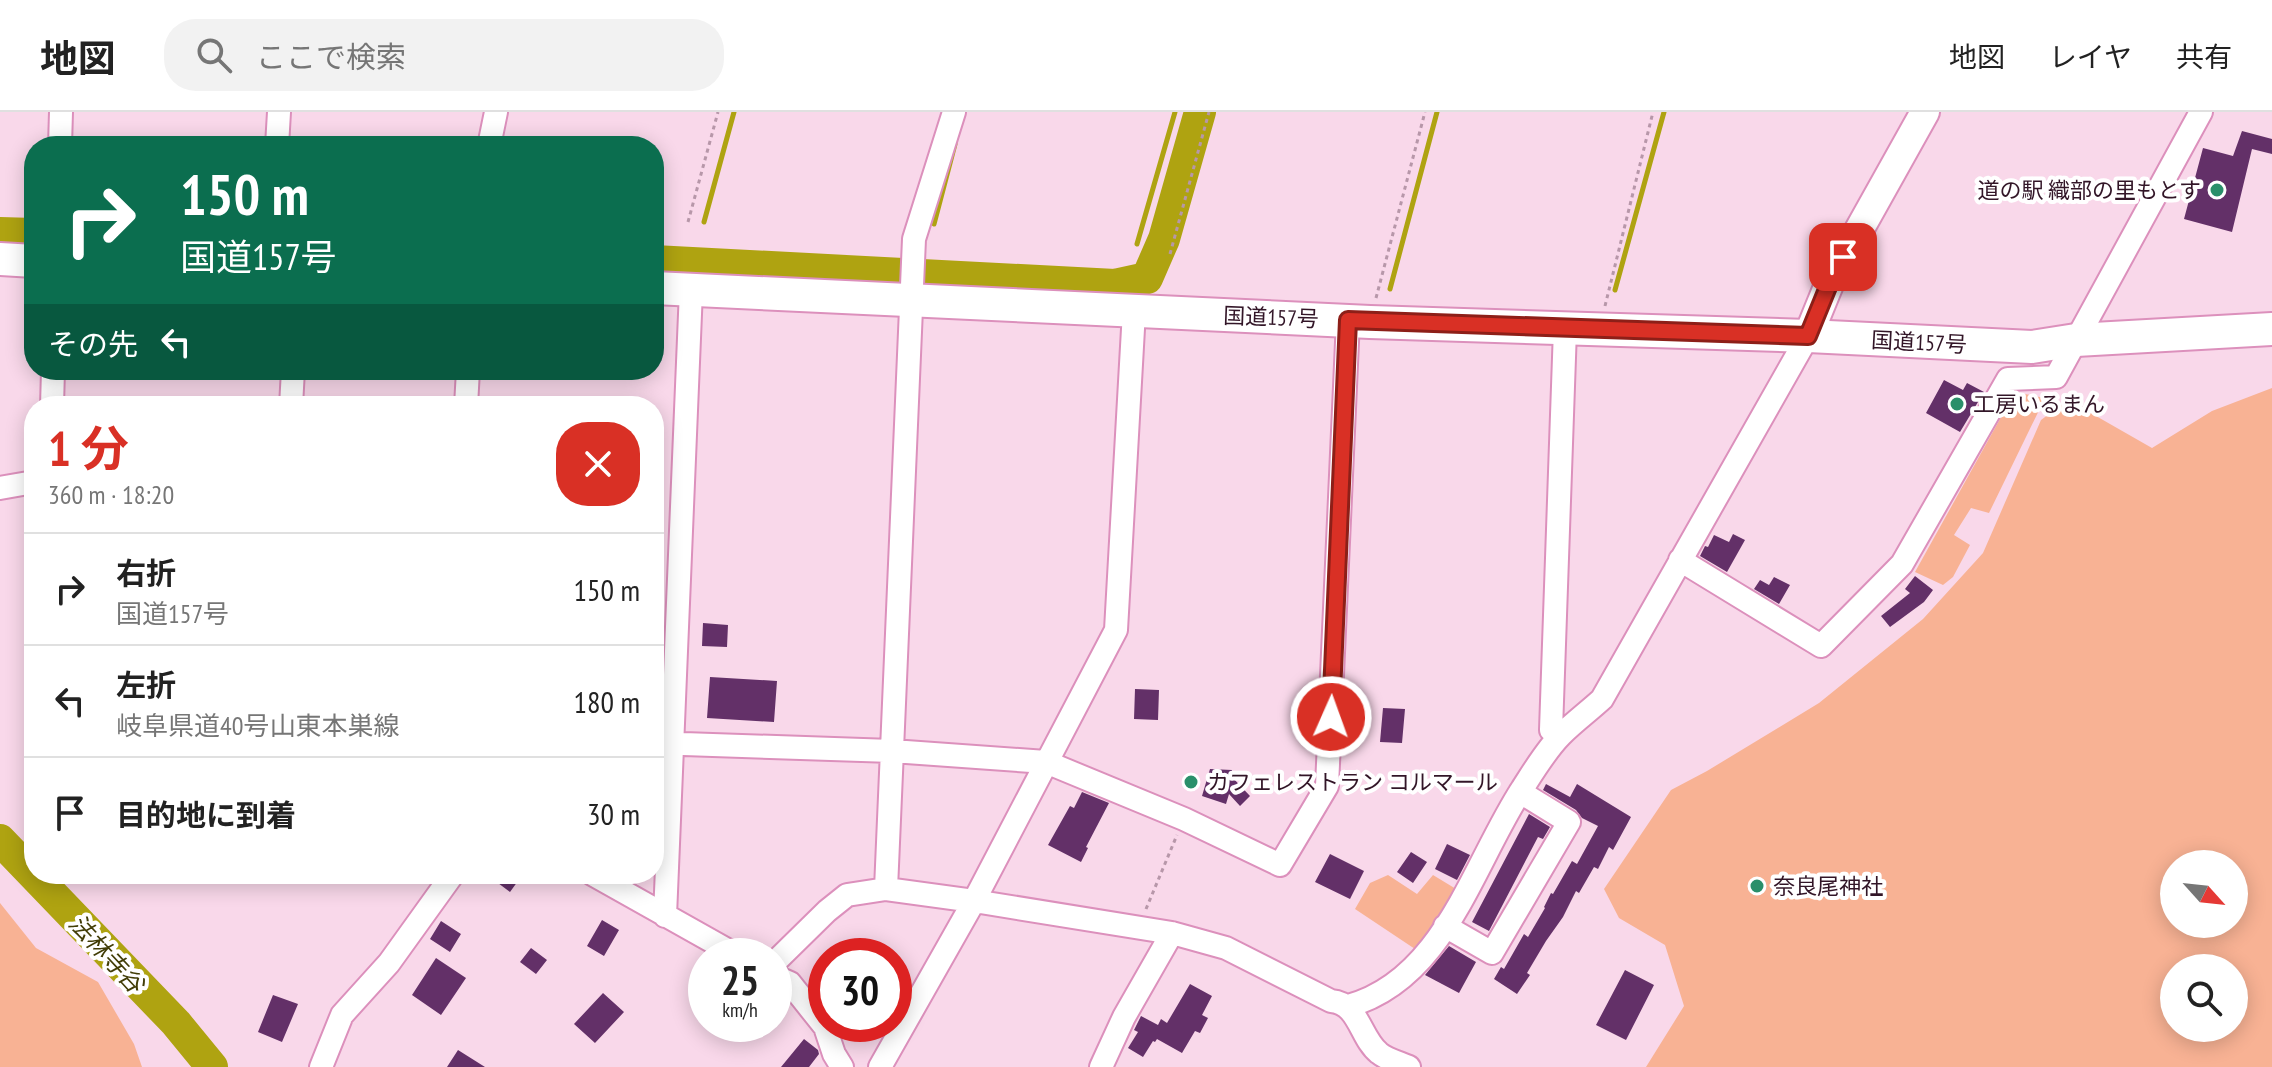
<!DOCTYPE html>
<html lang="ja">
<meta charset="utf-8">
<style>
body{margin:0;font-family:"PT Sans Narrow","Noto Sans JP",sans-serif;background:#f2f2f2;color:#222;height:100vh;display:flex;flex-direction:column;font-size:30px;white-space:nowrap}
*{box-sizing:border-box;margin:0}
p{font-size:26px;color:#767676}
.icon{flex:none;width:44px;height:44px;fill:none;stroke:currentColor;stroke-width:2;stroke-linecap:round;stroke-linejoin:round}
.map{position:relative;flex:1;overflow:hidden}
.panel{position:absolute;left:24px;top:284px;width:640px;height:488px;display:flex;flex-direction:column;background:#fff;border-radius:32px;box-shadow:0 4px 20px #0003}
.panel>*{flex:none}
.hud{position:absolute;left:24px;top:24px;width:640px;height:244px;border-radius:32px;box-shadow:0 4px 20px #0003;background:#0b6e4f;color:#fff;overflow:hidden}
.needle{width:52px;rotate:117deg}
.fabs{position:absolute;left:2160px;top:738px;display:grid;gap:16px}
.fabs a{display:grid;place-items:center;width:88px;height:88px;border-radius:50%;background:#fff;box-shadow:0 4px 20px #0003;font-size:40px}
.speed{position:absolute;left:688px;top:826px;display:flex;gap:16px;font-size:40px;font-weight:700;text-align:center}
.speed>*{display:grid;place-content:center;width:104px;height:104px;border-radius:50%;background:#fff;box-shadow:0 4px 20px #0003;line-height:1}
.speed small{font-size:20px;font-weight:400}
.speed .limit{border:12px solid #d22;background:#fff;color:#111}
.pin{position:absolute;display:grid;place-items:center;width:68px;height:68px;color:#fff;margin:-34px;border-radius:16px;box-shadow:0 4px 12px #0006}
.me{position:absolute;width:88px;margin:-44px;rotate:2deg;stroke-linejoin:round;filter:drop-shadow(0 0 6px #0008)}
.turn{display:flex;align-items:center;gap:28px;height:168px;padding:0 24px;font-size:36px}
.turn .icon{width:104px;height:104px;stroke-width:2.5}
.turn b{display:block;font-size:56px;line-height:68px}
.then{display:flex;align-items:center;height:76px;padding:0 24px;background:#0003;gap:16px;font-size:30px}
.round{display:grid;place-items:center;flex:none;width:84px;height:84px;border-radius:32px;background:#f2f2f2}
.overview{display:flex;align-items:center;justify-content:space-between;height:136px;padding:0 24px}
h1{font-size:48px;font-weight:700;line-height:60px;color:#d93025}
ul{padding:0;list-style:none}
li{display:flex;align-items:center;gap:24px;height:112px;padding:0 24px;border-top:2px solid #e0e0e0}
li div{flex:1}
li b{display:block;font-size:30px}
li em{font-style:normal}
header{display:flex;align-items:center;gap:48px;box-sizing:border-box;height:112px;padding:0 40px;background:#fff;border-bottom:2px solid #e0e0e0}
header strong{font-size:38px}
nav{display:flex;gap:44px;margin-inline-start:auto;font-size:28px}
.search{width:560px;height:72px;background:#f2f2f2;display:flex;align-items:center;gap:20px;box-sizing:border-box;padding:0 28px;border-radius:32px;color:#767676;font-size:30px}
.map>svg:first-child{display:block}
.green{fill:#f8b294;fill-rule:evenodd}
.lines{fill:none;stroke-linecap:round;stroke-linejoin:round}
.stream{stroke:#afa311;stroke-width:5}
.river{stroke:#afa311;stroke-width:32}
.building{fill:#633068}
.minor-casing{stroke:#dc90bc;stroke-width:26}
.major-casing{stroke:#dc90bc;stroke-width:32}
.highway-casing{stroke:#dc90bc;stroke-width:36}
.path{stroke:#b797a9;stroke-width:3;stroke-dasharray:4 4;stroke-linecap:butt}
.minor{stroke:#fff;stroke-width:22}
.major{stroke:#fff;stroke-width:28}
.highway{stroke:#fff;stroke-width:32}
.route-casing{stroke:#8d1f18;stroke-width:20}
.route{stroke:#d93025;stroke-width:14}
.poi-dot{fill:#2a8f6a;stroke:#fff;stroke-width:3}
.labels{text-anchor:middle;stroke-width:8;stroke-linejoin:round;paint-order:stroke}
.poi-label{font-size:22px;fill:#321527;stroke:#fff;text-anchor:start}
.street-label{font-size:22px;fill:#321527;stroke:#fff}
.water-label{font-size:24px;font-style:italic;fill:#423d07;stroke:#fff}
</style>
<header>
<strong>地図</strong>
<div class="search"><svg class="icon" aria-label="search" viewBox="0 0 24 24"><circle cx="10" cy="10" r="6"/><path d="M15 15l6 6"/></svg>ここで検索</div>
<nav><a>地図</a><a>レイヤ</a><a>共有</a></nav>
</header>
<div class="map">
<svg width="2272" height="955" viewBox="0 0 2272 955">
<rect width="100%" height="100%" fill="#f9d8ea"/>
<path class="green" d="M2272 276V955H1646L1684 894 1665 833 1619 806 1604 777 1671 678 1707 659 1819 591 1923 507 1983 441 2041 308 2068 288 2152 336 2212 299ZM2174 752H2234V812H2174ZM2174 856H2234V916H2174Z
M2015 280 2045 286 1989 401 1971 396 1954 423 1970 433 1953 465 1943 473 1915 460Z
M1388 763 1417 782 1433 763 1461 780 1442 808 1415 837 1355 797 1370 771Z
M0 791 36 836 98 870 134 932 142 955H0Z"/>
<g class="lines">
<path class="stream" d="M704 110 734 0
M934 112 955 32
M1137 132 1175 0
M1390 177 1437 0
M1615 178 1664 0"/>
<path class="river" d="M0 121 34 122
M654 149 1115 173 1147 166 1164 127 1200 0
M0 728 176 911 212 955"/>
</g>
<path class="building" d="M2242 19 2272 27V42L2252 37 2232 120 2184 107 2203 36 2233 44Z
M1944 268 1963 278 1967 271 1984 280 1960 320 1926 301Z
M1733 422 1745 428 1727 460 1700 444 1705 434 1708 435 1714 423 1729 430Z
M1915 464 1933 478 1924 490 1890 515 1881 504 1910 481 1905 477Z
M1774 465 1790 473 1779 492 1754 477 1760 468 1769 473Z
M703 511 728 513 727 535 702 534Z
M710 565 777 569 774 610 707 606Z
M1135 577 1159 578 1158 608 1134 607Z
M1383 596 1405 597 1402 631 1380 630Z
M1210 657 1232 658V665L1250 684 1240 694 1229 682 1226 692 1202 684Z
M1546 672 1570 685 1577 672 1631 705 1613 738 1609 735 1598 757 1594 755 1579 781 1576 779 1563 805 1546 829 1527 861 1530 863 1517 882 1494 867 1501 855 1504 857 1524 822 1528 825 1545 796 1544 795 1551 781 1553 782 1572 749 1577 752 1598 714 1582 706 1576 698 1543 678Z
M1082 680 1109 691 1086 735 1088 736 1081 750 1048 733 1070 694 1074 696Z
M1529 702 1550 715 1543 727 1538 725 1489 819 1472 810Z
M1447 732 1470 743 1457 768 1435 757Z
M1411 740 1427 750 1413 771 1397 760Z
M1330 742 1364 759 1350 787 1315 770Z
M486 762H523L510 780Z
M602 808 619 818 604 844 587 834Z
M441 809 461 822 450 840 430 827Z
M1449 834 1476 850 1459 881 1425 863Z
M531 836 547 848 536 862 520 850Z
M436 846 466 866 441 903 412 883Z
M1625 858 1654 873 1626 928 1596 913Z
M1190 872 1212 884 1202 903 1208 906 1200 921 1195 919 1182 941 1157 927 1155 930 1153 929 1143 945 1128 936 1138 920 1134 918 1141 904 1158 913 1161 907 1167 911Z
M603 881 624 900 595 931 574 912Z
M273 883 298 892 282 930 258 920Z
M804 927 818 938 819 942 809 955H781Z
M458 938 485 955H447Z"/>
<g class="lines">
<g class="minor-casing">
<path id="minor" d="M60 34 61 0
M277 34 279 0
M489 34 496 0
M52 294 53 258
M291 294 293 258
M466 294 468 258
M0 376 34 370
M1680 448 1821 534 1902 452 2008 267 2056 265 2201 0
M1559 625 1551 618 1565 217
M654 631 892 639 1046 650 1184 707 1280 753 1327 674 1348 208
M592 762 738 844
M886 777 914 127 954 0
M665 804 691 178
M1445 814 1492 841 1569 710 1520 680
M774 851 827 799 847 783 886 777 974 789 1172 821 1226 836 1331 889C1359 891 1360 926 1379 941 1386 947 1400 951 1409 955
M774 864 790 871 825 915 834 942 842 955
M1348 894C1444 868 1473 752 1522 677 1533 660 1546 638 1561 623 1574 610 1589 599 1602 587L1808 224
M321 955 342 903 389 851 453 762
M880 955 974 789 1116 518 1134 199
M1101 955 1124 905 1172 821"/>
</g>
<g class="major-casing">
<path id="major" d="M1808 224 1830 170 1925 0"/>
</g>
<g class="highway-casing">
<path id="highway" d="M0 147 34 149
M654 176 1370 210 1808 224 2032 235 2076 228 2272 217"/>
</g>
<path class="path" d="M688 110 718 0
M1170 142 1209 0
M1376 186 1425 0
M1605 194 1653 0
M1146 797 1177 723"/>
<use href="#minor" class="minor"/>
<use href="#major" class="major"/>
<use href="#highway" class="highway"/>
</g>
<g class="lines">
<g class="route-casing">
<path id="route" d="M1331 605 1348 208 1808 224 1830 170 1843 145"/>
</g>
<use href="#route" class="route"/>
</g>
<g class="poi-dot">
<circle cx="2217" cy="78" r="8"/>
<circle cx="1957" cy="292" r="8"/>
<circle cx="1191" cy="670" r="8"/>
<circle cx="1757" cy="774" r="8"/>
</g>
<g class="labels">
<g class="poi-label">
<text x="2201" y="86" text-anchor="end">道の駅 織部の里もとす</text>
<text x="1973" y="300">工房いるまん</text>
<text x="1207" y="678">カフェレストラン コルマール</text>
<text x="1773" y="782">奈良尾神社</text>
</g>
<g class="street-label">
<text transform="translate(1271 205) rotate(2)" y="8">国道157号</text>
<text transform="translate(1919 230) rotate(3)" y="8">国道157号</text>
</g>
<g class="water-label">
<text transform="translate(106 842) rotate(47)" y="8">法林寺谷</text>
</g>
</g>
</svg>
<div class="fabs">
<a><svg class="needle" viewBox="-14 -14 28 28"><path d="M0-13l5 13h-10z" fill="#e53935"/><path d="M0 13l5-13h-10z" fill="#767676"/></svg></a>
<a><svg class="icon" aria-label="search" viewBox="0 0 24 24"><circle cx="10" cy="10" r="6"/><path d="M15 15l6 6"/></svg></a>
</div>
<div class="speed"><div>25<small>km/h</small></div><div class="limit">30</div></div>
<div class="pin" style="left:1843px;top:145px;background:#d93025"><svg class="icon" aria-label="arrive" viewBox="0 0 24 24"><path d="M6 21V4h12l-3 4 3 4H6"/></svg></div>
<svg class="me" style="left:1331px;top:605px" viewBox="-20 -20 40 40"><circle r="17" fill="#d93025" stroke="#fff" stroke-width="3"/><path d="M0-11L8 9 0 5-8 9z" fill="#fff"/></svg>
<div class="hud">
<div class="turn"><svg class="icon" aria-label="right" viewBox="0 0 24 24"><path d="M7 20v-9h11M14 6l5 5-5 5"/></svg><div><b>150 m</b>国道157号</div></div>
<div class="then">その先<svg class="icon" aria-label="left" viewBox="0 0 24 24"><path d="M17 20v-9H6M10 6l-5 5 5 5"/></svg></div>
</div>
<section class="panel">
<div class="overview"><div><h1>1 分</h1><p>360 m · 18:20</p></div><a class="round" style="background:#d93025;color:#fff"><svg class="icon" aria-label="close" viewBox="0 0 24 24"><path d="M6 6l12 12M18 6L6 18"/></svg></a></div>
<ul>
<li><svg class="icon" aria-label="right" viewBox="0 0 24 24"><path d="M7 20v-9h11M14 6l5 5-5 5"/></svg><div><b>右折</b><p>国道157号</p></div><em>150 m</em></li>
<li><svg class="icon" aria-label="left" viewBox="0 0 24 24"><path d="M17 20v-9H6M10 6l-5 5 5 5"/></svg><div><b>左折</b><p>岐阜県道40号山東本巣線</p></div><em>180 m</em></li>
<li><svg class="icon" aria-label="arrive" viewBox="0 0 24 24"><path d="M6 21V4h12l-3 4 3 4H6"/></svg><div><b>目的地に到着</b></div><em>30 m</em></li>
</ul>
</section>
</div>
